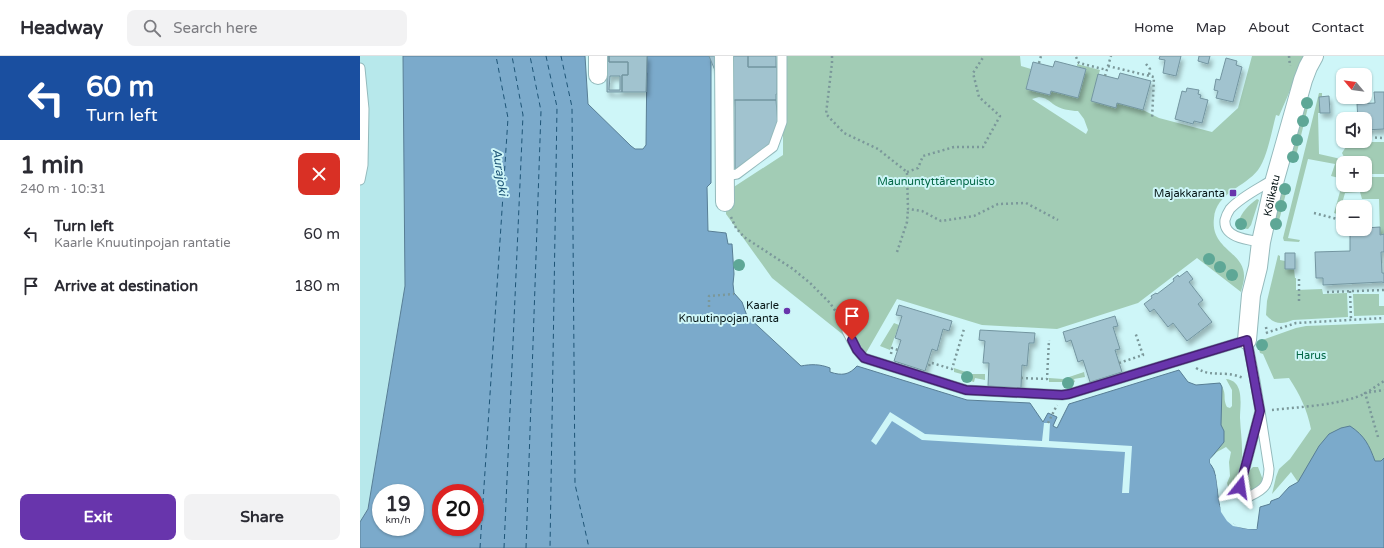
<!DOCTYPE html>
<meta charset="utf-8">
<style>
body{margin:0;font-family:"Varela Round",sans-serif;background:#f2f2f3;color:#2b2b33;height:100vh;display:flex;flex-direction:column;font-size:15px;white-space:nowrap}
*{box-sizing:border-box;margin:0}
p{font-size:13px;color:#7c7c81}
.icon{flex:none;width:22px;height:22px;fill:none;stroke:currentColor;stroke-width:2;stroke-linecap:round;stroke-linejoin:round}
.map{position:relative;flex:1;overflow:hidden}
.details{display:flex;flex-direction:column;background:#fff;width:360px}
.details>*{flex:none}
.guide{background:#1a4fa0;color:#fff;overflow:hidden}
.needle{width:26px;rotate:299deg}
.controls{position:absolute;left:976px;top:12px;display:grid;gap:8px}
.controls a{display:grid;place-items:center;width:36px;height:36px;border-radius:8px;background:#fff;box-shadow:0 1px 3px #0004;font-size:20px}
.speed{position:absolute;left:12px;top:428px;display:flex;gap:8px;font-size:20px;font-weight:700;text-align:center}
.speed>*{display:grid;place-content:center;width:52px;height:52px;border-radius:50%;background:#fff;box-shadow:0 1px 3px #0004;line-height:1}
.speed small{font-size:10px;font-weight:400}
.speed .limit{border:6px solid #d22;background:#fff;color:#111}
.pin{position:absolute;display:grid;place-items:center;width:34px;height:34px;color:#fff;margin:-41px -17px;border-radius:50% 50% 50% 0;rotate:-45deg;box-shadow:0 0 4px #0007}
.pin .icon{rotate:45deg}
.me{position:absolute;width:44px;margin:-22px;rotate:15deg;stroke-linejoin:round;filter:drop-shadow(0 0 3px #0008)}
.turn{display:flex;align-items:center;gap:14px;height:84px;padding:0 20px;font-size:18px}
.turn .icon{width:52px;height:52px;stroke-width:2.5}
.turn b{display:block;font-size:28px;line-height:34px}
.round{display:grid;place-items:center;flex:none;width:42px;height:42px;border-radius:8px;background:#f2f2f3}
.summary{display:flex;align-items:center;justify-content:space-between;height:68px;padding:0 20px}
h1{font-size:24px;font-weight:700;line-height:30px}
.button{display:flex;gap:8px;margin-top:auto;padding:8px 20px}
.button a{flex:1;height:46px;border-radius:8px;background:#6835ac;color:#fff;font-size:16px;font-weight:700;line-height:46px;text-align:center}
.button a+a{background:#f2f2f3;color:#2b2b33}
ul{padding:0;list-style:none}
li{display:flex;align-items:center;gap:12px;height:52px;padding:0 20px}
li div{flex:1}
li b{display:block;font-size:15px}
li em{font-style:normal}
header{display:flex;align-items:center;gap:24px;box-sizing:border-box;height:56px;padding:0 20px;background:#fff;border-bottom:1px solid #e1e1e2}
header strong{font-size:19px}
nav{display:flex;gap:22px;margin-inline-start:auto;font-size:14px}
.search{width:280px;height:36px;background:#f2f2f3;display:flex;align-items:center;gap:10px;box-sizing:border-box;padding:0 14px;border-radius:8px;color:#7c7c81;font-size:15px}
main{display:flex;flex:1;min-height:0}
.map>svg:first-child{display:block}
.built{fill:#b7e8eb}
.green{fill:#a2ccb5;fill-rule:evenodd}
.water{fill:#7baacb;stroke:#587e95;fill-rule:evenodd}
.pier{fill:#cef6f8}
.lines{fill:none;stroke-linecap:round;stroke-linejoin:round}
.ferry{stroke:#1e5577;stroke-width:1;stroke-dasharray:5 4;stroke-linecap:butt}
.building{fill:#a1c3cf;stroke:#7395a0;fill-rule:evenodd;filter:url(#shadow)}
.lane-casing{stroke:#94babc;stroke-width:11}
.street-casing{stroke:#94babc;stroke-width:20}
.path{stroke:#7b989a;stroke-width:2.5;stroke-dasharray:2 3;stroke-linecap:butt}
.lane{stroke:#fff;stroke-width:9}
.street{stroke:#fff;stroke-width:18}
.tree{fill:#5ea796}
.route-casing{stroke:#442270;stroke-width:10}
.route{stroke:#6835ac;stroke-width:7}
.poi-dot{fill:#6835ac;stroke:#cef6f8;stroke-width:1.5}
.labels{text-anchor:middle;stroke-width:4;stroke-linejoin:round;paint-order:stroke}
.park-label{font-size:11px;fill:#036745;stroke:#cef6f8}
.poi-label{font-size:11px;fill:#081718;stroke:#cef6f8;text-anchor:end}
.street-label{font-size:11px;fill:#081718;stroke:#cef6f8}
.water-label{font-size:12px;font-style:italic;fill:#1e5577;stroke:#cef6f8}
</style>
<header>
<strong>Headway</strong>
<div class="search"><svg class="icon" aria-label="search" viewBox="0 0 24 24"><circle cx="10" cy="10" r="6"/><path d="M15 15l6 6"/></svg>Search here</div>
<nav><a>Home</a><a>Map</a><a>About</a><a>Contact</a></nav>
</header>
<main>
<section class="details">
<div class="guide">
<div class="turn"><svg class="icon" aria-label="left" viewBox="0 0 24 24"><path d="M17 20v-9H6M10 6l-5 5 5 5"/></svg><div><b>60 m</b>Turn left</div></div>
</div>
<div class="summary"><div><h1>1 min</h1><p>240 m · 10:31</p></div><a class="round" style="background:#d93025;color:#fff"><svg class="icon" aria-label="close" viewBox="0 0 24 24"><path d="M6 6l12 12M18 6L6 18"/></svg></a></div>
<ul>
<li><svg class="icon" aria-label="left" viewBox="0 0 24 24"><path d="M17 20v-9H6M10 6l-5 5 5 5"/></svg><div><b>Turn left</b><p>Kaarle Knuutinpojan rantatie</p></div><em>60 m</em></li>
<li><svg class="icon" aria-label="arrive" viewBox="0 0 24 24"><path d="M6 21V4h12l-3 4 3 4H6"/></svg><div><b>Arrive at destination</b></div><em>180 m</em></li>
</ul>
<div class="button"><a>Exit</a><a>Share</a></div>
</section>
<div class="map">
<svg width="1024" height="492" viewBox="0 0 1024 492">
<defs>
<filter id="shadow"><feDropShadow dx="2.5" dy="4.5" stdDeviation="2" flood-color="#0004"/></filter>
</defs>
<rect width="100%" height="100%" fill="#cef6f8"/>
<path class="built" d="M0 0H43L45 230 8 453 0 466Z"/>
<path class="green" d="M423 0H660L661 10 671 13 666 33 690 39 691 35 718 42 726 13 717 10V8L740 14 731 45 755 51 757 47 783 54 799 62 852 76 878 52 892 0H945L919 60 916 59C912 74 907 102 898 114 885 131 856 137 854 162 850 194 885 195 884 221 884 226 882 231 881 236L837 202 778 247 697 273 622 269 537 243 506 297 412 222 366 158V136L423 99ZM679 41C686 42 688 44 693 48 700 53 710 55 718 55L724 63 728 74 726 78 672 43Z
M959 37H962V41H959L960 57H958L959 98 981 103 983 107V123L971 120 975 108 948 103 928 182 940 184 939 186 924 185 923 182Z
M946 42 950 43 935 104 930 103Z
M989 86H1024V118H1005V107H987L982 97Z
M1005 121H1024V178L1020 179 1019 143H1002L1000 136 985 137 981 151 983 152V157L977 158 974 157 983 125V129H1005Z
M924 128 928 129 917 173 913 171Z
M897 143 899 144 891 169 888 173 882 172 878 167C882 155 888 150 897 143Z
M918 199 920 200V204L925 205 926 213H934L935 222H936V234L962 233 963 238 987 237 988 261 933 264C921 269 914 268 906 259L907 245Z
M993 238H1019V250H1024V259L994 260Z
M534 267 539 269 530 294 520 290Z
M1024 267V429L944 435 931 416 912 438 916 421 919 413 930 403 951 373C947 353 940 339 929 322L914 323 903 298 900 297 897 286 936 272 946 270Z
M594 312 612 318H625V324L615 322 614 326 604 323 605 319 594 316Z
M724 316 725 321 714 323 715 326 706 329 705 326H689V322L703 323Z
M866 323C885 325 880 349 880 362 881 385 888 416 869 434L867 427 870 420 869 406 871 396 866 391 857 396 850 403 845 329 860 327C868 339 862 341 867 351L870 352 872 350V334Z
M893 411H898L903 424 901 431 894 434H889L885 429C886 422 887 416 893 411Z"/>
<path class="water" d="M43 0H225L228 48 271 90 275 93H283L286 89 287 0H351V127L347 131 348 175 366 177 368 188H372L374 218 373 228 374 237 382 246 387 260 441 310C451 308 460 308 470 312V316C482 320 489 319 497 310L607 344 670 347 683 366 688 357 697 361 693 370 697 372 709 348 819 314 828 326 836 329 860 327 862 331 861 369 864 375V386L850 403V407C862 423 853 447 866 462 876 472 883 473 897 473L900 451 910 448 911 445 919 442 929 431 938 426 959 390 969 378 981 372 990 370C1005 380 1009 389 1015 405H1021L1024 402V492H0V466L8 453 45 230ZM21 437H55V471H21ZM81 437H115V471H81Z"/>
<path class="pier" d="M530 356 565 378 682 385 684 367H690L689 385 772 390 769 437H762L765 396 562 384 532 365 516 389 511 385Z
M860 394 852 404V406L857 413 863 455 874 468 888 471 895 470 897 473H888L873 470 867 465 861 456 855 413 850 407V403Z"/>
<g class="lines">
<path class="ferry" d="M186 0 197 51 190 492
M201 0 212 51 215 428 229 492
M120 492 148 62 136 0
M144 492 163 59 152 0
M166 492 181 55 170 0"/>
</g>
<path class="building" d="M247 0H249V6H268V19H262V36H247ZM250 20H260V34H249Z
M249 0H287L286 36H262V19H268V6H249Z
M349 0H388V11H417V38H416V44H356V17Z
M388 0H416V11H388Z
M800 0H821L816 20 803 17 805 4 799 3Z
M839 0H850L848 8 838 5Z
M866 2 877 5 876 9 882 11 873 46 856 42 858 35 854 34 856 23 860 24Z
M695 5 726 13 718 42 691 35 690 39 666 33 673 6 693 11Z
M760 17 791 25 783 54 757 47 756 52 731 45 738 18 758 23Z
M827 32 839 34 838 38 841 39 840 42 848 44 842 67 834 65 833 68 815 63 822 35 826 36Z
M1014 36H1024V73L1005 74V63H998L997 48 1015 47Z
M969 40 970 57H960L959 41Z
M375 44H416L418 69 408 91 375 114Z
M1020 171V179L1024 178V196H1021L1022 217H1024V227L1022 226 963 229V222H956L955 196 990 195V173Z
M925 197H935V213H925Z
M827 215 833 223 829 226 843 244 838 248 852 266 827 285 813 267 808 271 794 253 790 256 784 248 792 242 791 240 796 237 797 238 814 225 813 223 818 219 819 221Z
M539 249 592 265 589 275 583 273 577 295 572 293 565 315 534 305 541 284 535 282 542 260 536 259Z
M755 260 758 270 753 271 760 293 755 294 762 316 730 326 723 304 718 306 711 284 706 286 703 276Z
M620 274 675 277 674 287H669L667 310 662 309 661 332 628 330 629 307H623L625 285 619 284Z"/>
<g class="lines">
<g class="lane-casing">
<path id="lane" d="M0 12 4 53 3 109 0 124
M365 120 377 118 413 91 422 66V0
M901 186C889 184 863 182 865 164 866 160 868 156 870 153 882 140 900 132 914 123
M487 275 497 294 504 302 606 334 702 339 709 338 887 284 895 325 900 355 880 431V435L890 440C905 433 908 429 909 413L900 355"/>
</g>
<g class="street-casing">
<g id="street">
<path d="M238 0V19"/>
<path d="M364 0 365 146"/>
<path id="s1" d="M887 284 891 239 898 211 901 186 915 123 943 24 948 11 954 0"/>
</g>
</g>
<path class="path" d="M472 0V7L466 58 484 77 518 93 547 116 548 153 562 155 581 165 614 160 638 148 666 147 698 164
M929 0 930 10
M716 1 719 7 747 14
M679 7 681 0
M786 8 790 13 789 19
M748 10 794 21 792 63
M745 20 751 0
M977 81H983
M1005 81 1024 82
M547 116 558 112 563 100 594 91H623L640 60 619 41 613 17 624 0
M954 157 981 164
M371 161 376 172 384 181 433 213 450 227 470 247 482 265
M537 196 547 166 548 153
M990 235 991 264
M967 236 1024 234
M939 245V222
M349 251V240L374 238
M906 271 907 277
M906 277 936 267 1024 262
M531 298 532 292 538 294
M759 307 783 299 775 276
M569 310 570 307H572L592 313 604 273
M836 312C848 319 854 317 867 318 872 318 878 320 883 322
M661 322 687 323 689 284
M912 354C939 351 983 349 1006 337 1012 333 1018 329 1024 325
M688 367 697 349
M1018 381 1005 337 1024 334"/>
<use href="#lane" class="lane"/>
<use href="#street" class="street"/>
</g>
<g class="tree">
<circle cx="947" cy="47" r="6"/>
<circle cx="943" cy="65" r="6"/>
<circle cx="937" cy="84" r="6"/>
<circle cx="933" cy="101" r="6"/>
<circle cx="925" cy="133" r="6"/>
<circle cx="921" cy="150" r="6"/>
<circle cx="881" cy="168" r="6"/>
<circle cx="916" cy="168" r="6"/>
<circle cx="849" cy="203" r="6"/>
<circle cx="379" cy="209" r="6"/>
<circle cx="860" cy="211" r="6"/>
<circle cx="872" cy="219" r="6"/>
<circle cx="902" cy="289" r="6"/>
<circle cx="607" cy="321" r="6"/>
<circle cx="708" cy="327" r="6"/>
</g>
<g class="lines">
<g class="route-casing">
<path id="route" d="M492 284 497 294 504 302 606 334 702 339 709 338 887 284 900 355 880 431"/>
</g>
<use href="#route" class="route"/>
</g>
<g class="poi-dot">
<rect x="869" y="133" width="8" height="8" rx="2"/>
<circle cx="427" cy="255" r="4"/>
</g>
<g class="labels">
<g class="park-label">
<text x="576" y="129">Maununtyttärenpuisto</text>
<text x="951" y="303">Harus</text>
</g>
<g class="poi-label">
<text x="865" y="141">Majakkaranta</text>
<text x="419" y="253">Kaarle<tspan x="419" dy="13">Knuutinpojan ranta</tspan></text>
</g>
<g class="street-label">
<text dy="4" stroke="none"><textPath href="#s1" startOffset="147">Kölikatu</textPath></text>
</g>
<g class="water-label">
<text transform="translate(140 116) rotate(82)" y="4">Aurajoki</text>
</g>
</g>
</svg>
<div class="controls">
<a><svg class="needle" viewBox="-14 -14 28 28"><path d="M0-13l5 13h-10z" fill="#e53935"/><path d="M0 13l5-13h-10z" fill="#7c7c81"/></svg></a>
<a><svg class="icon" aria-label="sound" viewBox="0 0 24 24"><path d="M4 9h4l5-4v14l-5-4H4zM17 9q2 3 0 6"/></svg></a>
<a>+</a>
<a>−</a>
</div>
<div class="speed"><div>19<small>km/h</small></div><div class="limit">20</div></div>
<div class="pin" style="left:492px;top:284px;background:#d93025"><svg class="icon" aria-label="arrive" viewBox="0 0 24 24"><path d="M6 21V4h12l-3 4 3 4H6"/></svg></div>
<svg class="me" style="left:880px;top:431px" viewBox="-20 -20 40 40"><path d="M0-17L14 15 0 8-14 15z" fill="#6835ac" stroke="#fff" stroke-width="4"/></svg>
</div>
</main>
